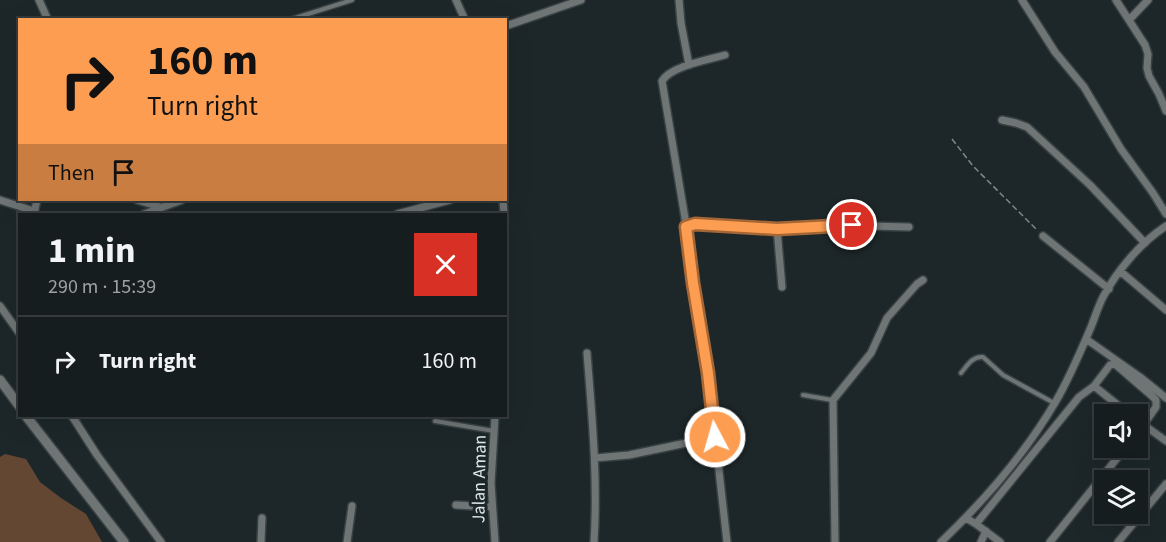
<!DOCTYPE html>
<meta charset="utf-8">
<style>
body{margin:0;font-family:"Source Sans 3",sans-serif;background:#1f2628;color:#f1f3f6;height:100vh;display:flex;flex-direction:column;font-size:22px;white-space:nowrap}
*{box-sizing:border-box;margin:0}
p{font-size:20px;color:#9ea2a4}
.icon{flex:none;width:33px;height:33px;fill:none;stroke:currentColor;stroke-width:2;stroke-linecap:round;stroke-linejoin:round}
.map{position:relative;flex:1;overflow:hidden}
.drawer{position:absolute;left:18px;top:213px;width:489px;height:204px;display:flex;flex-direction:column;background:#161d1f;border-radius:0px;box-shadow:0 6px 24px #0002,0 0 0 2px #353b3d}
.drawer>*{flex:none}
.banner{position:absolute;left:18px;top:18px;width:489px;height:183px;border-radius:0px;box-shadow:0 6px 24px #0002,0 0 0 2px #353b3d;background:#fc9d52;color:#111;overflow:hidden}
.tools{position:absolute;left:1094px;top:404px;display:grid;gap:12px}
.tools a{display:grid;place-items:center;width:54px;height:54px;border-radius:0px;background:#161d1f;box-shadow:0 6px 24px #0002,0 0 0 2px #353b3d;font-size:30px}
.pin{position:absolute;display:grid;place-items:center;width:51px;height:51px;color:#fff;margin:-26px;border:3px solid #fff;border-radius:50%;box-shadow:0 2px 6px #0007}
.me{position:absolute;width:66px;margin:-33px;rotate:354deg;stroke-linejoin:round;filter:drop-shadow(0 0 4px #0008)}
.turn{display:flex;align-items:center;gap:21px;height:126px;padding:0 30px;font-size:27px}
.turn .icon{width:78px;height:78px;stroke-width:2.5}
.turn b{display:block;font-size:42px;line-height:51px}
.then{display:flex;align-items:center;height:57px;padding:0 30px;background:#0003;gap:12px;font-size:22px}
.round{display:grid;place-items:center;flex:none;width:63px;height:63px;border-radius:0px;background:#1f2628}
.summary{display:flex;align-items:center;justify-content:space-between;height:102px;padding:0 30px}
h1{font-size:36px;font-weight:700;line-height:45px}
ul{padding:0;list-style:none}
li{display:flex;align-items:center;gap:18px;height:90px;padding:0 30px;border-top:2px solid #353b3d}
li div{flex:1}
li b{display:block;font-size:22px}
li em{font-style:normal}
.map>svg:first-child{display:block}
.green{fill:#634733}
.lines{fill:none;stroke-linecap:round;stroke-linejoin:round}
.service-casing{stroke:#384244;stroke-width:7}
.minor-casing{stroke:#384244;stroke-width:10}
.tertiary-casing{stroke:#384244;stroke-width:12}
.path{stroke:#7f8789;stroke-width:1.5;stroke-dasharray:6 3;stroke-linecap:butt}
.service{stroke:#6f7475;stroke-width:4}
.minor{stroke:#6f7475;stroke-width:7}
.tertiary{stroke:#6f7475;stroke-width:9}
.route-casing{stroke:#a46635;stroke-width:15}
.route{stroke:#fc9d52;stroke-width:10}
.labels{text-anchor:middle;stroke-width:6;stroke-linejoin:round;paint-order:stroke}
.street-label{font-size:18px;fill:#dfe6e7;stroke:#1d2729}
</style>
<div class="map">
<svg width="1166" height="542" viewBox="0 0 1166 542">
<rect width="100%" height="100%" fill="#1d2729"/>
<path class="green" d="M5 454 26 459 40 482 61 498 86 514 102 542H0V457Z"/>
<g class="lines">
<g class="service-casing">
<path id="service" d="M289 20 352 0
M961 373C967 366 972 356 983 357L1003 375 1054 403
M803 395 832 400
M435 421 494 431"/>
</g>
<g class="minor-casing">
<path id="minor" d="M39 0 48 20
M456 0 465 20
M679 0 681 23 689 65
M1022 0 1055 52 1084 87 1121 149 1153 193 1166 214
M1116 0 1145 45 1148 54 1147 68 1149 76 1159 94 1166 111
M1129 20 1148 0
M506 26 581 0
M725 55C708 60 671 66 662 81L687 230V239L693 283 708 373 727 542
M1002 120 1016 123 1027 127 1090 185 1145 243
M0 200 34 211
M137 200 160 207
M503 200 504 214
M34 214 37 200
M144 214 182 200
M397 214 450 200
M686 227 695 224 777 229 830 225 909 227
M777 229 782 287
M1043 236 1109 289
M1120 271 1166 310
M0 306 20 334
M1086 339 1140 377 1166 398
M587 353C592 416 598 479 594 542
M1094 386 1110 365 1115 364 1152 396 1156 400V407L1137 434
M72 416 97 455 161 542
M1137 420 1166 441
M595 458 629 455 715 437
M456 505 492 507
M966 518 976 524 1000 542
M976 524 1079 397 1094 386 1129 414
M261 542 262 518
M347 542 352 506
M495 542 491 483 495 416
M835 542 833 400 871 353 887 318 917 284 923 280
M941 542C985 500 1025 454 1056 401 1070 377 1080 353 1091 327 1095 317 1098 307 1103 297 1117 271 1140 243 1166 226
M981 542 986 531
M1050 542 1126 447
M1118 542 1166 484"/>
</g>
<g class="tertiary-casing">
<path id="tertiary" d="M0 380 20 407
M26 416 124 542"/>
</g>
<path class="path" d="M952 139 973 166 1038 231"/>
<use href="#service" class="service"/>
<use href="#minor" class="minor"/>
<use href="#tertiary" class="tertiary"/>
</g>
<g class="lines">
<g class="route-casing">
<path id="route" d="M715 437 708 373 693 283 686 227 695 224 777 229 852 225"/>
</g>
<use href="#route" class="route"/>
</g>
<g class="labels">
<g class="street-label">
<text transform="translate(479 479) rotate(-89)" y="6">Jalan Aman</text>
</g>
</g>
</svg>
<div class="tools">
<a><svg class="icon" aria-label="sound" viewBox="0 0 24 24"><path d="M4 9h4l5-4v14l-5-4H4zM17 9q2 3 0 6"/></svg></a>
<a><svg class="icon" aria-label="layers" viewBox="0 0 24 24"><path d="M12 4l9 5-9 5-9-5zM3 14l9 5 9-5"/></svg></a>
</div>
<div class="pin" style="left:852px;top:225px;background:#d93025"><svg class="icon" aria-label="arrive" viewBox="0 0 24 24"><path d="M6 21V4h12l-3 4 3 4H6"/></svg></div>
<svg class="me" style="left:715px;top:437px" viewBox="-20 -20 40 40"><circle r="17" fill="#fc9d52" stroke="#fff" stroke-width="3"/><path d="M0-11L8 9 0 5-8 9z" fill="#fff"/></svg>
<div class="banner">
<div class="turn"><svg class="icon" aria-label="right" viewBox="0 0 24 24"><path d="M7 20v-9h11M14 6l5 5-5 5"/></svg><div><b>160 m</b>Turn right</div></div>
<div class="then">Then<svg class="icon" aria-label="arrive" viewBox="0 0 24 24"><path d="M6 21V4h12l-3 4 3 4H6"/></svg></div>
</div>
<section class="drawer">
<div class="summary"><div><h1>1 min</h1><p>290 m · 15:39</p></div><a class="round" style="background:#d93025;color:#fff"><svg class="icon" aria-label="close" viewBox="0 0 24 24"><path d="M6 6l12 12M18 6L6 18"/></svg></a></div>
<ul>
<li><svg class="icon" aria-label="right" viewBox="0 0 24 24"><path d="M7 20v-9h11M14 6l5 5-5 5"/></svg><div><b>Turn right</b></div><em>160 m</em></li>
</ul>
</section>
</div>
